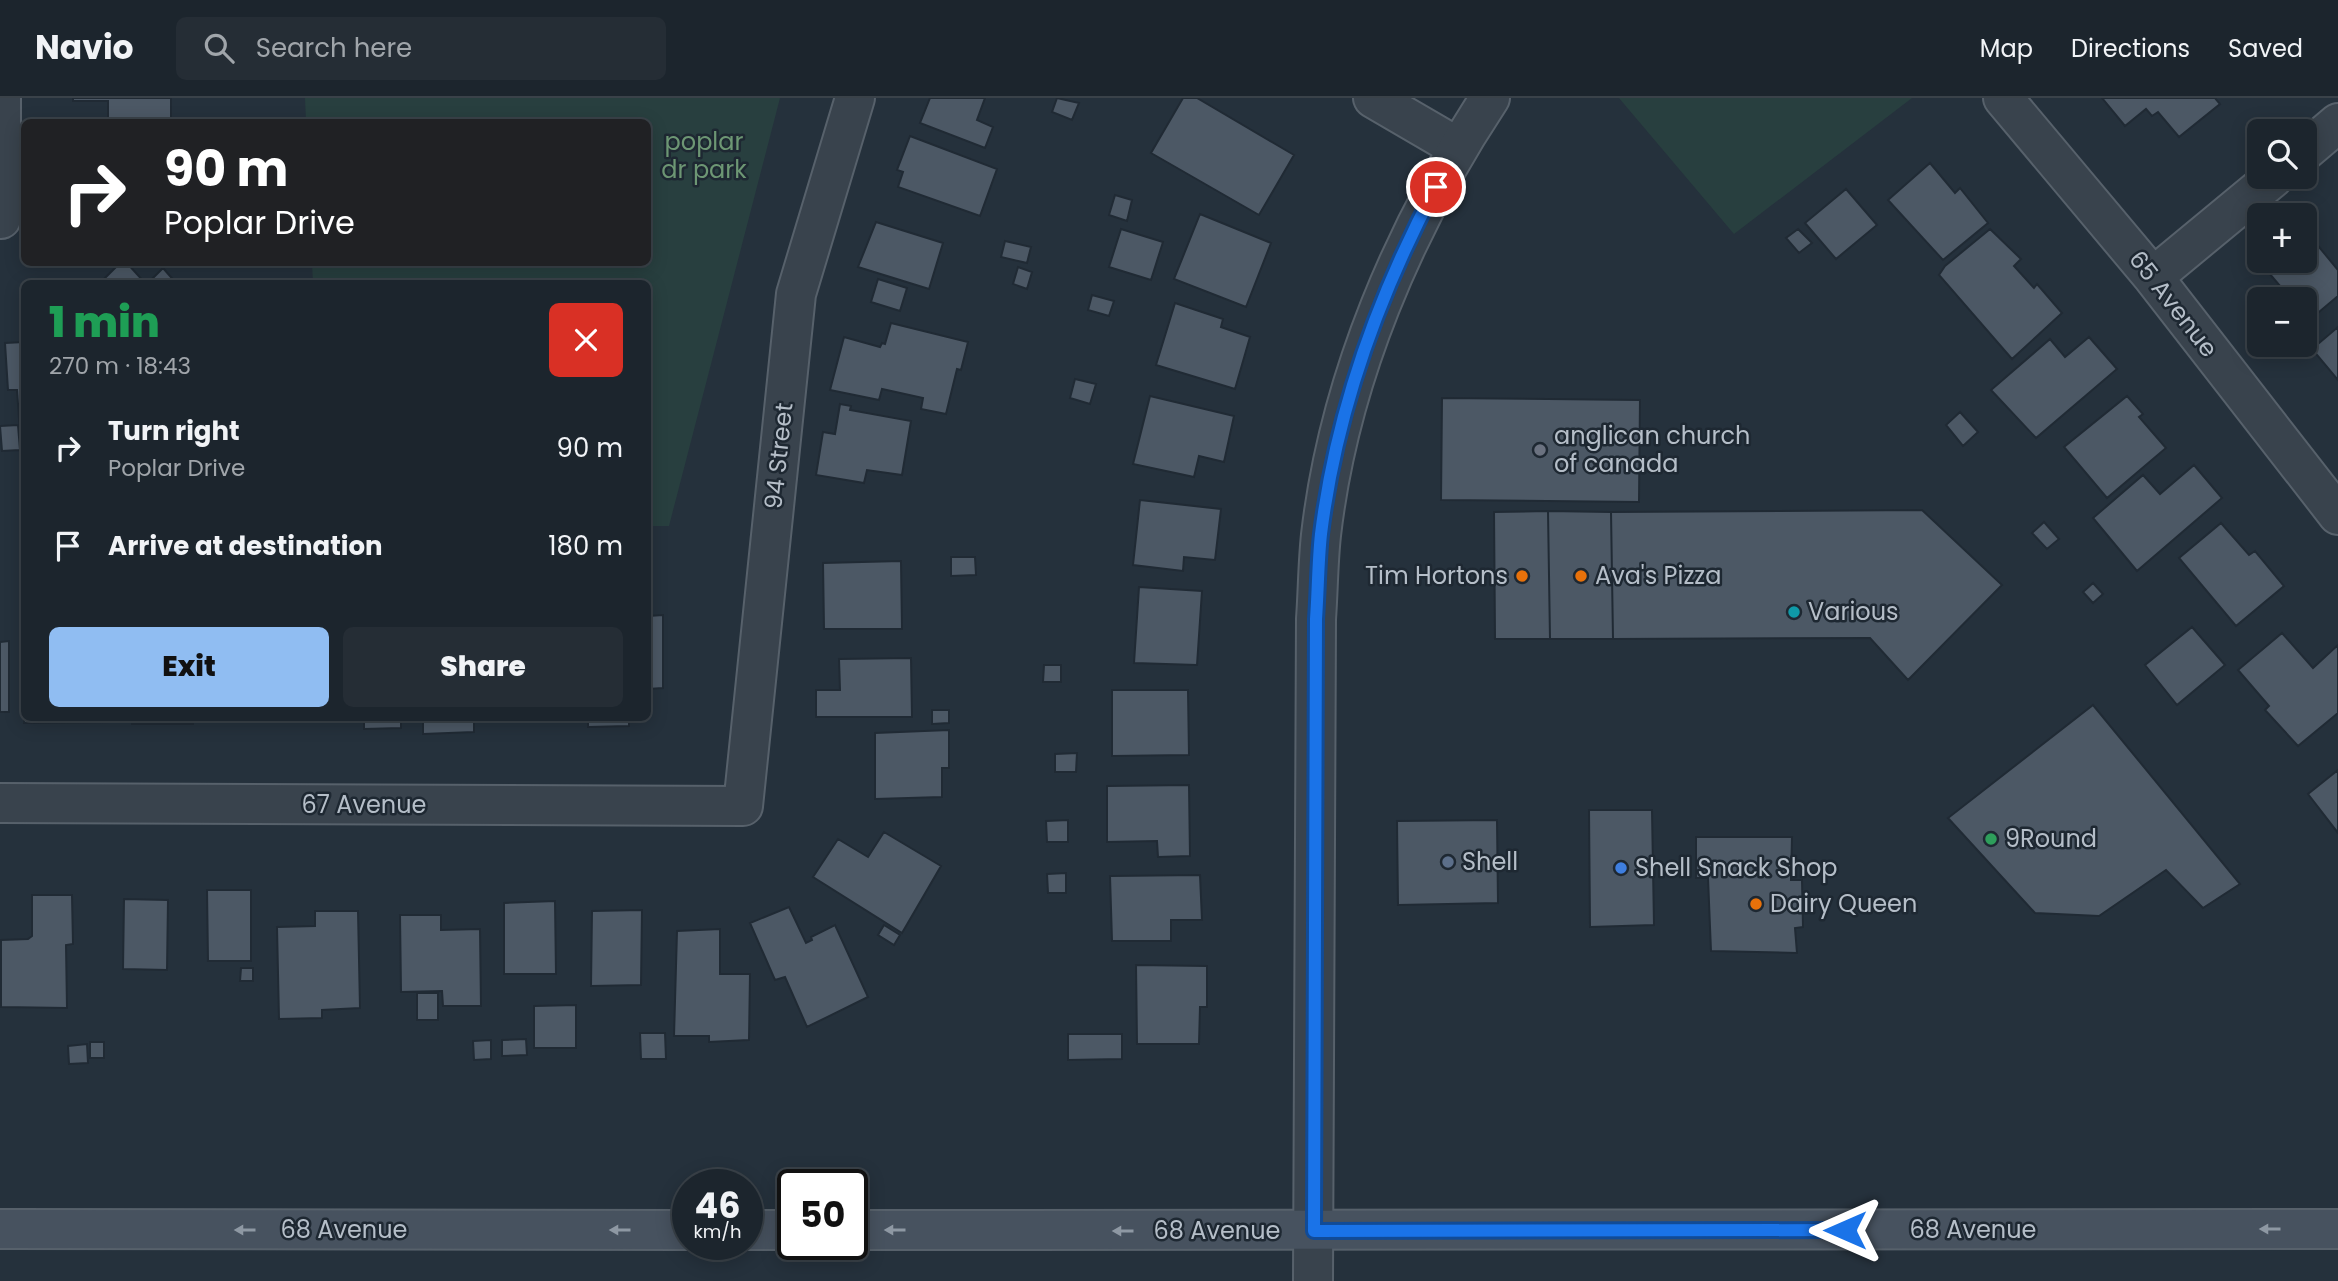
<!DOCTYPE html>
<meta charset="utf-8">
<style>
body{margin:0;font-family:Poppins,sans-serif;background:#252d35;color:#f1f3f6;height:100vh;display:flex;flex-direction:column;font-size:26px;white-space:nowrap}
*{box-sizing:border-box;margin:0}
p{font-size:23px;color:#a0a5aa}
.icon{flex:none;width:38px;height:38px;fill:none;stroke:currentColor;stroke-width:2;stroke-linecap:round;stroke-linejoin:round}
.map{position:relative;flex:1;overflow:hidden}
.panel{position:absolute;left:21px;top:182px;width:630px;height:441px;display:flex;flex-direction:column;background:#1c252d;border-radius:10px;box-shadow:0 4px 18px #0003,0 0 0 2px #3a4249}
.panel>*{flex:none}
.guide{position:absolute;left:21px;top:21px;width:630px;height:147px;border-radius:10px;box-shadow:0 4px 18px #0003,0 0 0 2px #3a4249;background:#202124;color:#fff;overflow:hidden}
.fabs{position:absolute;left:2247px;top:21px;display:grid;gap:14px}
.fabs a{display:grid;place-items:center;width:70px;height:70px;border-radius:10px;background:#1c252d;box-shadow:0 4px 18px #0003,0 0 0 2px #3a4249;font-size:35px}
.speed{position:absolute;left:672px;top:1071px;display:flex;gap:14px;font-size:35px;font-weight:700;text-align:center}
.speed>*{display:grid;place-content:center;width:91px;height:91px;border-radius:50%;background:#1c252d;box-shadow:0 4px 18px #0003,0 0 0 2px #3a4249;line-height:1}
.speed small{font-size:18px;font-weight:400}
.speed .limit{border:4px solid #111;border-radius:10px;background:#fff;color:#111}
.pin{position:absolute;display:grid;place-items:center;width:60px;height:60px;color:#fff;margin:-30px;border:4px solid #fff;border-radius:50%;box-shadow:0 2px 7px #0007}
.me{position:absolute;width:77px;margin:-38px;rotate:270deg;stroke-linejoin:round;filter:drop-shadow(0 0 5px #0008)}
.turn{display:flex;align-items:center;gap:24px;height:147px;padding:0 28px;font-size:32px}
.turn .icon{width:91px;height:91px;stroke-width:2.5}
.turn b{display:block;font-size:49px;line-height:60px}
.round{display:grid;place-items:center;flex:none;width:74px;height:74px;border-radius:10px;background:#252d35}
.overview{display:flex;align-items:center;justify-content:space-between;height:119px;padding:0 28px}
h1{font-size:42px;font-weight:800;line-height:52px;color:#1e9e55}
.button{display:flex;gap:14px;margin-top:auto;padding:14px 28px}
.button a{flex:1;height:80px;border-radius:10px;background:#90bdf2;color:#111;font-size:28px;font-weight:800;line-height:80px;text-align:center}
.button a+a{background:#252d35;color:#f1f3f6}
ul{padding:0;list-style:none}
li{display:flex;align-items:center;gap:21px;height:98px;padding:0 28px}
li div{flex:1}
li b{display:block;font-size:26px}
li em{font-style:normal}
header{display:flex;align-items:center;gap:42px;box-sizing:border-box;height:98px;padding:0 35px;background:#1c252d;border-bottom:2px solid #3a4249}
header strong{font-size:33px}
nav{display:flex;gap:38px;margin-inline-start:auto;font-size:24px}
.search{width:490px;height:63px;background:#252d35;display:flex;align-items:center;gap:18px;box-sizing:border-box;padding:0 24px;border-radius:10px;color:#a0a5aa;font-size:26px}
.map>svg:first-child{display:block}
.green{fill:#283f3f}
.building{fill:#4c5865;stroke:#202a34;stroke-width:2}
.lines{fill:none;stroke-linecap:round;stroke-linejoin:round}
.minor-casing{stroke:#57616b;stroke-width:42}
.tertiary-casing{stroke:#57616b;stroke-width:42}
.secondary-casing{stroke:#57616b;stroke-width:42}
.minor{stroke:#39434d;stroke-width:38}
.tertiary{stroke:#39434d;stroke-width:38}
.secondary{stroke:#47525f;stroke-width:38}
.oneway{fill:#8e98a3}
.route-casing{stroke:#114b97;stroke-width:18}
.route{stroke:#1a73e8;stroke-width:12}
.worship-dot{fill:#6b7280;stroke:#1e2832;stroke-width:2.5}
.food-dot{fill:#e8710a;stroke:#1e2832;stroke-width:2.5}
.culture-dot{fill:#0f9aa8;stroke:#1e2832;stroke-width:2.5}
.leisure-dot{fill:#2e9e5b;stroke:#1e2832;stroke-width:2.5}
.service-dot{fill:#5c6f8a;stroke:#1e2832;stroke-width:2.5}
.shop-dot{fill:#3f7fe0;stroke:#1e2832;stroke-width:2.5}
.labels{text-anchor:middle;stroke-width:5;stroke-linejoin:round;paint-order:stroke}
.park-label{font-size:24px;fill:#6d9774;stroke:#1e2832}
.street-label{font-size:24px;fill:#b5bec8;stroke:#1e2832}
.poi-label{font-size:24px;fill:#b5bec8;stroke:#1e2832;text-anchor:start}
</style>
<header>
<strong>Navio</strong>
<div class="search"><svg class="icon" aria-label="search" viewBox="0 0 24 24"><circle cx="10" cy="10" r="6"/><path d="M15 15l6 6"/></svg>Search here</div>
<nav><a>Map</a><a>Directions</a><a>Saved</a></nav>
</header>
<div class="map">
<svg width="2338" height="1183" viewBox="0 0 2338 1183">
<rect width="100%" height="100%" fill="#25313c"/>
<path class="green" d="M305 0H780L669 428H648V186L313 185 312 165 648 164V24H306Z
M1619 0H1912L1734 136Z"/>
<path class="building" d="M73 0H171V24H108V3H73Z
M930 0H985L977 22 993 29 985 50 920 25Z
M1057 0 1079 5 1072 22 1052 14Z
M1183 0H1197L1294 57 1259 117 1151 55Z
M2102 0H2215L2220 6 2179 39 2158 14 2152 18 2146 11 2125 28Z
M910 38 997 71 980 118 898 89 903 74 897 72Z
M1930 65 1955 95 1960 90 1988 125 1943 162 1888 102Z
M1846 91 1877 127 1836 161 1805 125Z
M1115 97 1132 102 1127 123 1109 117Z
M1200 116 1271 145 1246 209 1174 181Z
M876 124 943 145 929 191 858 169Z
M1121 131 1163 144 1151 182 1109 169Z
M1798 131 1812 145 1799 155 1786 140Z
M1990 131 2021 161 2014 168 2034 190 2037 186 2062 215 2012 261 1939 177 1945 168Z
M2305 132 2338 172V198L2306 225 2305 201H2285L2277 192 2281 189 2257 161 2305 163Z
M1005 143 1031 149 1027 165 1001 159Z
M121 164H126L146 186H99Z
M1018 169 1032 174 1027 191 1013 186Z
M163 170 177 186H147Z
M878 181 907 190 900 213 871 204Z
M1092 197 1114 203 1109 218 1088 212Z
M1175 205 1223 221 1221 229 1250 239 1235 291 1156 267Z
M891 225 968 244 961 272 957 271 946 316 921 311 923 300 882 291 879 302 830 292 844 239 880 249 882 245 885 246Z
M2338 229V282L2312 251Z
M2089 239 2117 271 2036 340 1991 292 2050 241 2065 259Z
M24 244V361H22L17 292H8L5 245Z
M1075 281 1096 286 1090 306 1070 300Z
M1150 298 1234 318 1224 364 1199 358 1194 379 1133 366Z
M2127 298 2143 316 2139 319 2166 350 2107 400 2064 349Z
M1442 300 1640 302 1639 404 1441 402Z
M840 306 851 308 850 312 911 323 902 377 867 372 864 385 816 377 823 334 835 336Z
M1960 314 1978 334 1963 348 1946 327Z
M18 327 20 352 2 353 0 328Z
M2194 367 2222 400 2137 473 2093 420 2143 377 2160 396Z
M1140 402 1221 411 1215 462 1184 459 1183 473 1133 467Z
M1922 412 2002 487 1908 582 1870 540 1613 541 1611 414Z
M1548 413 1550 541H1495L1494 414Z
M1548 413 1611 414 1613 541H1550Z
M2044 424 2059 441 2047 451 2032 435Z
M2221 425 2249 457 2255 453 2284 488 2236 528 2179 460Z
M951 459H975L976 477 951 478Z
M901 463 902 531H824L823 465Z
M2093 485 2103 496 2093 505 2083 494Z
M1139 489 1202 493 1197 567 1134 565Z
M663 517V590L648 591V518Z
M2192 529 2225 567 2177 607 2145 567Z
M2282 535 2313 570 2338 547V615L2298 648 2265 612 2269 608 2238 572Z
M9 543V614H0V544Z
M911 560 912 619H816V592H840L839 561Z
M1044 567H1061V584H1043Z
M24 568V620H109V624L24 625Z
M1112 592H1188L1189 657 1112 658Z
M2093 607 2240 786 2203 810 2166 772 2099 818 2035 815 1948 720Z
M932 612H949V625L932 626Z
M132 620H193V626H132Z
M217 620H278V623H217Z
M364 620H401V630L364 631Z
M423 620H474V634L423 636Z
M588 620H629V628L588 629Z
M949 632V670H942V699L875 701V635Z
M1077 655 1076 674H1055V656Z
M2338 672V735L2308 696Z
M1189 687 1190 758 1158 759 1157 743 1107 744V688Z
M1589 712H1652L1654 827 1590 829Z
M1068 722V744H1047L1046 723Z
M1497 722 1498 805 1398 807 1397 723Z
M884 734 941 768 902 835 813 779 838 741 868 759Z
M1696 739H1792L1791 782H1802L1803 829 1795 830 1797 855 1711 853 1708 780H1696Z
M1066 775V795H1048L1047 776Z
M1200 777 1202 822H1171V843H1112L1110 778Z
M207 792H251V863H208Z
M32 797H72L73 846 66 847 67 910 1 909V842L28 841 32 838Z
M124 801 168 802 167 872 123 871Z
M555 803 556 876H504V805Z
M789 809 806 845 812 842 811 839 835 827 868 899 807 929 785 879 775 882 750 825Z
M642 812 641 887 591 888 592 813Z
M315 813H358L360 910 322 912V920L279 921 277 829 315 828Z
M400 817H441V832L480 831 481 908H443L442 893 401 894Z
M884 827 900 837 894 847 878 837Z
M720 831V876H750L749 942 709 944V938H674L677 833Z
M1136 867 1207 868V909H1200L1199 946H1137Z
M241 870H253V883H240Z
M417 895H438V922H417Z
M576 907V950H534V908Z
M640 935H665L666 961H641Z
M1068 936H1122V961L1068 962Z
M526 941 527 957 502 958V942Z
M491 942V961L474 962 473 943Z
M90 944H104V960H90Z
M87 946 88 965 69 966 68 948Z"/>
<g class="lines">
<g class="minor-casing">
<path id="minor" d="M1 0V121
M1373 0 1457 49
M2003 0 2153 179 2338 417
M2305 53 2338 25
M2153 179 2274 79
M0 705 743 708 796 196 855 0"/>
</g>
<g class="tertiary-casing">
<path id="tertiary" d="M1313 1183 1316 521C1318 493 1318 465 1321 437 1339 281 1404 130 1490 0"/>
</g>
<g class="secondary-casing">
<path id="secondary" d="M0 1131 688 1132
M747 1132H793
M852 1132 2338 1131"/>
</g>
<use href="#minor" class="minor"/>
<use href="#tertiary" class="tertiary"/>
<use href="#secondary" class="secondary"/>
</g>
<defs><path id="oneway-solid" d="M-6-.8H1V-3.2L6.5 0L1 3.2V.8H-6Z" transform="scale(1.75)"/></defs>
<g class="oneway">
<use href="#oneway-solid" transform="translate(2270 1131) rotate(180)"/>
<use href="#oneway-solid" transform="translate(245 1132) rotate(-180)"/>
<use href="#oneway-solid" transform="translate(620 1132) rotate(-180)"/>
<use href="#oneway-solid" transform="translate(895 1132) rotate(-180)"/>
<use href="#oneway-solid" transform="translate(1123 1133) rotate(-180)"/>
</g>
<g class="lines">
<g class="route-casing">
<path id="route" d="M1436 89C1379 196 1336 315 1321 436 1318 464 1318 493 1316 521L1314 1133 1845 1132"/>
</g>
<use href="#route" class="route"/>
</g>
<circle class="worship-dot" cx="1540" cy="352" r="7"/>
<g class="food-dot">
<circle cx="1522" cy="478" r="7"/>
<circle cx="1581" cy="478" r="7"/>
<circle cx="1756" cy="806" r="7"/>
</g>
<circle class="culture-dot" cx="1794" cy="514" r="7"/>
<circle class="leisure-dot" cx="1991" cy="741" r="7"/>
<circle class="service-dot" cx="1448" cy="764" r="7"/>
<circle class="shop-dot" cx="1621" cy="770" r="7"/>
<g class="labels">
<g class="park-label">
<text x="704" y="52">poplar<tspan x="704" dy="28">dr park</tspan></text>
</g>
<g class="street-label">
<text transform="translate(2173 206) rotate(52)" y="8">65 Avenue</text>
<text transform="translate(779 358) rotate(-84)" y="8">94 Street</text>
<text x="364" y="715">67 Avenue</text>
<text x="344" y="1140">68 Avenue</text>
<text x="1973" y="1140">68 Avenue</text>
<text x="1217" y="1141">68 Avenue</text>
</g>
<g class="poi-label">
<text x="1554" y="346">anglican church<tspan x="1554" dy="28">of canada</tspan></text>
<text x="1508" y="486" text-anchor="end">Tim Hortons</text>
<text x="1595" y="486">Ava's Pizza</text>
<text x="1808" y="522">Various</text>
<text x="2005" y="749">9Round</text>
<text x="1462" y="772">Shell</text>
<text x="1635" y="778">Shell Snack Shop</text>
<text x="1770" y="814">Dairy Queen</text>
</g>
</g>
</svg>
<div class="fabs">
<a><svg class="icon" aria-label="search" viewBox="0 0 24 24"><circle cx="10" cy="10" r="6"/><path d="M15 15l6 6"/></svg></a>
<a>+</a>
<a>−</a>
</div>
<div class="speed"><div>46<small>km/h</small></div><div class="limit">50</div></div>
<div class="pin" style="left:1436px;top:89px;background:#d93025"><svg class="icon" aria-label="arrive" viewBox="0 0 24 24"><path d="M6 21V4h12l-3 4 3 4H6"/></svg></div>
<svg class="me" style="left:1845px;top:1132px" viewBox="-20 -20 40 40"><path d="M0-17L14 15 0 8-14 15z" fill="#1a73e8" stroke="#fff" stroke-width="4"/></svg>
<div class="guide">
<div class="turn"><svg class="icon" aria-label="right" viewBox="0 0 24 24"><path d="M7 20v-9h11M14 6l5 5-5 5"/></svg><div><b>90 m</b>Poplar Drive</div></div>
</div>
<section class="panel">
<div class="overview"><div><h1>1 min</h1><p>270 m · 18:43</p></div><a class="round" style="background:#d93025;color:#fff"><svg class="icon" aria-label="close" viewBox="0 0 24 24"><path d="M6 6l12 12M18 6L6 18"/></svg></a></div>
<ul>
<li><svg class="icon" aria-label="right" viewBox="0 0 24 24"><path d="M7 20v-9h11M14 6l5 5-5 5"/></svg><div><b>Turn right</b><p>Poplar Drive</p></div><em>90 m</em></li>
<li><svg class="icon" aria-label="arrive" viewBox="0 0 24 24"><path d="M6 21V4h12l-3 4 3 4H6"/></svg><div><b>Arrive at destination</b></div><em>180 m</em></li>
</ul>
<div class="button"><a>Exit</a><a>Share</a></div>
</section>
</div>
